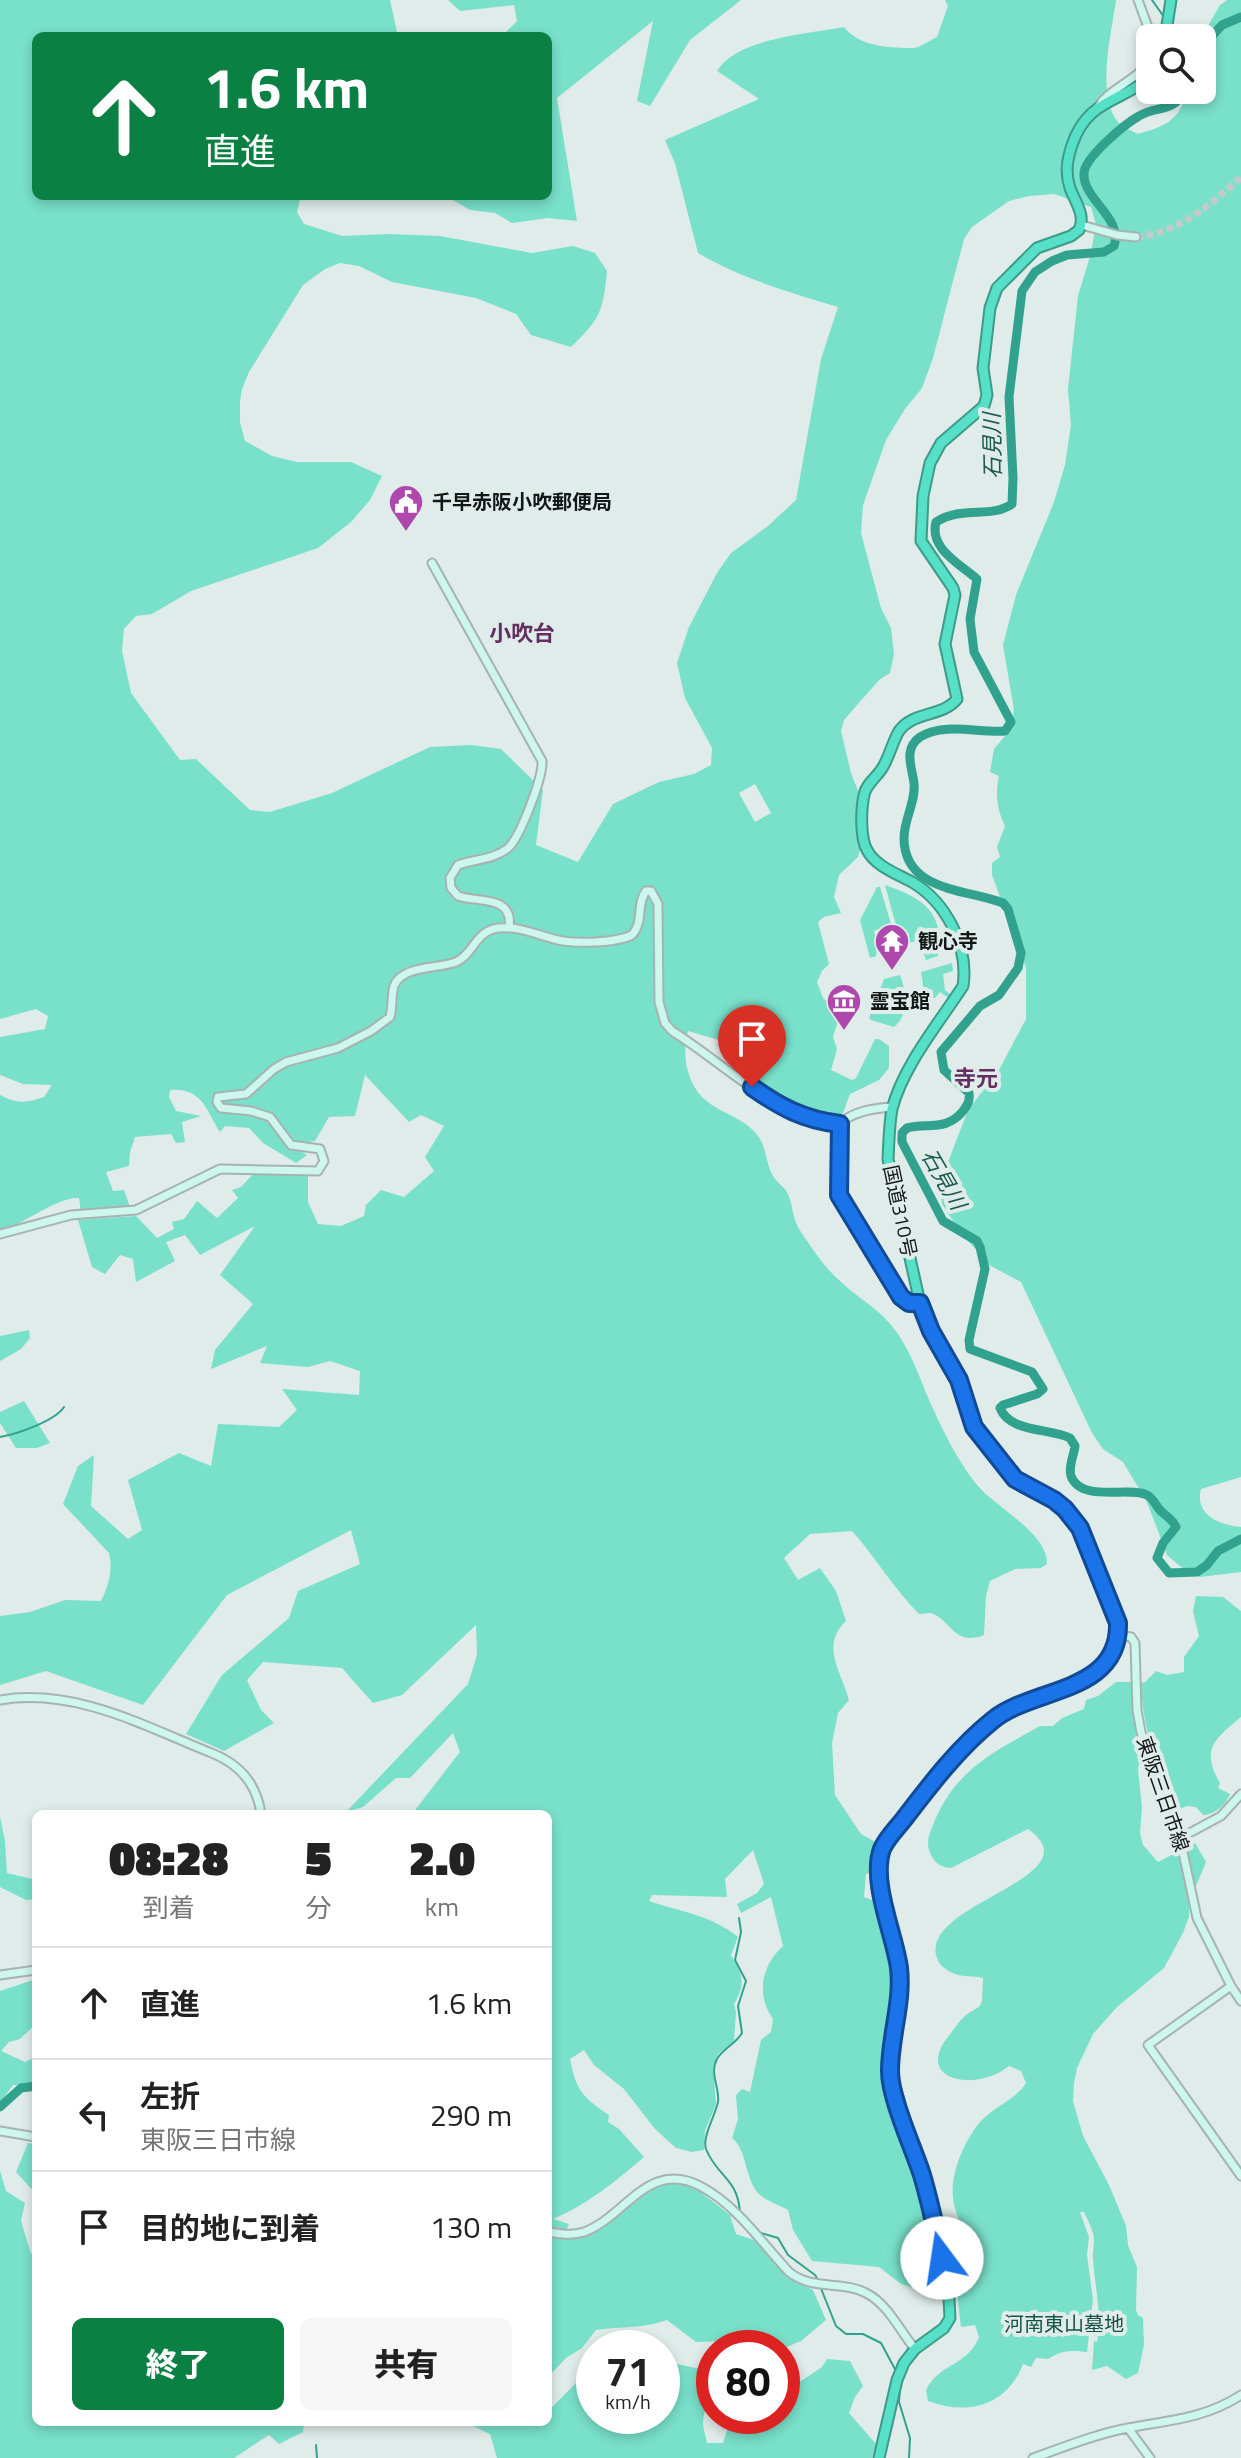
<!DOCTYPE html>
<html lang="ja">
<meta charset="utf-8">
<style>
body{margin:0;font-family:"Titillium Web","Noto Sans JP",sans-serif;background:#f6f6f6;color:#222;height:100vh;display:flex;flex-direction:column;font-size:30px;white-space:nowrap}
*{box-sizing:border-box;margin:0}
p{font-size:26px;color:#767676}
.icon{flex:none;width:44px;height:44px;fill:none;stroke:currentColor;stroke-width:2;stroke-linecap:round;stroke-linejoin:round}
.map{position:relative;flex:1;overflow:hidden}
.sheet{position:absolute;left:32px;top:1810px;width:520px;height:616px;display:flex;flex-direction:column;background:#fff;border-radius:12px;box-shadow:0 4px 12px #0003}
.sheet>*{flex:none}
.guide{position:absolute;left:32px;top:32px;width:520px;height:168px;border-radius:12px;box-shadow:0 4px 12px #0003;background:#0b8043;color:#fff;overflow:hidden}
.controls{position:absolute;left:1136px;top:24px;display:grid;gap:16px}
.controls a{display:grid;place-items:center;width:80px;height:80px;border-radius:12px;background:#fff;box-shadow:0 4px 12px #0003;font-size:40px}
.speed{position:absolute;left:576px;top:2330px;display:flex;gap:16px;font-size:40px;font-weight:700;text-align:center}
.speed>*{display:grid;place-content:center;width:104px;height:104px;border-radius:50%;background:#fff;box-shadow:0 4px 12px #0003;line-height:1}
.speed small{font-size:20px;font-weight:400}
.speed .limit{border:12px solid #d22;background:#fff;color:#111}
.pin{position:absolute;display:grid;place-items:center;width:68px;height:68px;color:#fff;margin:-82px -34px;border-radius:50% 50% 50% 0;rotate:-45deg;box-shadow:0 0 8px #0007}
.pin .icon{rotate:45deg}
.me{position:absolute;width:88px;margin:-44px;rotate:346deg;stroke-linejoin:round;filter:drop-shadow(0 0 6px #0008)}
.turn{display:flex;align-items:center;gap:28px;height:168px;padding:0 40px;font-size:36px}
.turn .icon{width:104px;height:104px;stroke-width:2.5}
.turn b{display:block;font-size:56px;line-height:68px}
.eta{display:flex;justify-content:space-evenly;align-items:center;height:136px;text-align:center}
.eta b{font-size:48px;font-weight:800;line-height:56px}
.cta{display:flex;gap:16px;margin-top:auto;padding:16px 40px}
.cta a{flex:1;height:92px;border-radius:12px;background:#0b8043;color:#fff;font-size:32px;font-weight:800;line-height:92px;text-align:center}
.cta a+a{background:#f6f6f6;color:#222}
ul{padding:0;list-style:none}
li{display:flex;align-items:center;gap:24px;height:112px;padding:0 40px;border-top:2px solid #e0e0e0}
li div{flex:1}
li b{display:block;font-size:30px}
li em{font-style:normal}
.map>svg:first-child{display:block}
.green{fill:#79e0ca;fill-rule:evenodd}
.lines{fill:none;stroke-linecap:round;stroke-linejoin:round}
.stream{stroke:#31a28e;stroke-width:2}
.river{stroke:#31a28e;stroke-width:9}
.secondary-tunnel{stroke:#c0ccc9;stroke-width:7;stroke-dasharray:7 3.5;stroke-linecap:butt}
.secondary-casing{stroke:#a7b3b0;stroke-width:11}
.highway-casing{stroke:#3e9a89;stroke-width:13}
.secondary{stroke:#ccf6ee;stroke-width:7}
.highway{stroke:#55e0c7;stroke-width:9}
.route-casing{stroke:#114b97;stroke-width:20}
.route{stroke:#1a73e8;stroke-width:14}
.labels{text-anchor:middle;stroke-width:8;stroke-linejoin:round;paint-order:stroke}
.poi-label{font-size:20px;font-weight:bold;fill:#131716;stroke:#dfece9;text-anchor:start}
.street-label{font-size:20px;fill:#131716;stroke:#dfece9}
.park-label{font-size:20px;fill:#155247;stroke:#dfece9}
.water-label{font-size:22px;font-style:italic;fill:#1e5a4f;stroke:#dfece9}
.neighbourhood-label{font-size:22px;font-weight:bold;fill:#622f60;stroke:#dfece9}
</style>
<div class="map">
<svg width="1241" height="2458" viewBox="0 0 1241 2458">
<rect width="100%" height="100%" fill="#dfece9"/>
<path class="green" d="M0 0H390L397 32 396 36H36V196H301L297 212 304 224 342 236 390 234 440 236 532 253 573 246 595 253 607 271C603 312 600 319 571 347L531 335 516 314 476 298 392 282 359 266 340 263 325 269 303 285 249 372 242 389 240 401V422L245 441 272 456 297 462H351L382 476 370 500 351 522 318 548 191 591 152 614 136 616 124 629 122 651 131 693 180 760 196 759 250 810 270 812 332 793 430 747 471 745 501 749 543 790 536 845 578 862 613 804 659 782 694 774 711 765 712 748 685 698 677 663 689 627 717 573 731 553 768 526 796 500 821 359 838 307C789 292 742 279 698 253L675 163 665 140 759 99 717 71C737 38 808 34 844 27 859 47 891 48 914 48 921 47 931 40 937 37L948 6 945 0H1116C1112 31 1094 101 1121 125 1126 129 1133 131 1138 134 1169 125 1177 121 1189 90H1202V44L1208 26 1220 5 1227 0H1241V1477L1201 1489C1194 1515 1220 1525 1241 1527V1572L1200 1577 1187 1572 1167 1555 1147 1502 1123 1462 1103 1449 1092 1433 1021 1282 989 1265 959 1230 942 1204 940 1183 968 1110 999 1070 1026 1019V968L992 875V863L1000 857 997 847 1005 826C997 809 995 794 999 776L990 772 994 749 1010 730 1014 710 1003 645 1016 595 1054 502 1065 465 1071 425 1068 389 1078 296 1091 253 1096 224 1091 207 1054 194 1029 196 1009 201 972 227 964 239 933 358 922 388 905 409 886 440 863 505 861 533 881 608 891 628 894 654 890 673 879 680 844 720 841 731 851 773 860 796 862 843 858 857 839 875 834 897 841 913 824 917 818 922 829 964 822 971 817 982 823 998 840 1014 833 1037 837 1049 831 1070 852 1080 856 1078 875 1039H879L889 1046V1068L879 1080 850 1094 843 1113 834 1118H820L795 1110 764 1091 722 1041 688 1031C681 1054 687 1087 708 1102 723 1114 746 1119 758 1136 766 1146 766 1164 773 1176 776 1182 785 1187 788 1194 793 1205 792 1217 799 1229 811 1247 824 1267 840 1281 862 1302 879 1307 898 1334 914 1358 922 1385 934 1411 945 1435 960 1464 977 1485 995 1507 1048 1533 1047 1564L1041 1568 1015 1569 990 1581 986 1596 984 1635C955 1647 950 1620 933 1614 929 1612 924 1614 919 1614 894 1589 876 1558 852 1531L810 1534 784 1558 798 1580 820 1568 836 1591 846 1621C820 1646 841 1671 849 1700L838 1713 832 1743 835 1795 861 1834 879 1844 874 1848 876 1870 866 1874 864 1897 875 1901 897 1995 890 2008 886 2073 919 2187 941 2278 940 2295 901 2284 879 2267 812 2261 793 2230 788 2210C779 2205 766 2201 759 2194 744 2178 748 2151 732 2138L738 2119 736 2095 742 2089 750 2092 761 2040 771 2032 773 2019C756 1995 761 1966 783 1946L771 1897 741 1913 737 1904 757 1893 764 1884 753 1850 725 1879 727 1897 652 1895 649 1901C681 1912 711 1915 738 1937L731 1955C742 1975 747 1982 734 2004L736 2012 734 2041 718 2054 713 2066 716 2104 705 2131 704 2150 692 2152 676 2148 655 2129 624 2089 594 2065 584 2050 570 2059C576 2090 582 2097 609 2115L608 2122 619 2129 644 2157C616 2181 587 2205 553 2219L569 2224 564 2236 582 2235 643 2192 660 2183 676 2181 698 2190 730 2215 736 2234 757 2241 789 2278 813 2290 826 2320 801 2341 782 2349 727 2348 724 2341 696 2342 667 2320C643 2329 621 2326 596 2330L582 2348 566 2358 548 2377V1814H412L460 1752 453 1733 410 1778H396L363 1807 346 1812 468 1684 477 1655 476 1625 402 1695 373 1703 342 1668 263 1662 247 1680 261 1710 274 1723 224 1751 186 1734 222 1675 289 1618 298 1591 360 1564 351 1530 227 1595 143 1705 46 1671 0 1685V1616L30 1612 65 1600 101 1601C109 1585 113 1570 109 1553L63 1504 78 1466 94 1455 91 1506 128 1539 142 1530 128 1480 179 1453 211 1466 218 1424 279 1427 297 1410 282 1389 359 1395 360 1371 330 1361 308 1367 260 1363 267 1346 211 1369 215 1350 253 1304 220 1275 255 1226 200 1255 185 1235 166 1242 175 1261 136 1282 133 1259 120 1255 105 1274 92 1267 78 1220 136 1216 157 1238 174 1229 172 1222 184 1219 197 1201 217 1218 238 1198 232 1190 241 1187 254 1173 308 1175V1202L318 1224 341 1226 364 1216 366 1205 381 1190 404 1197 434 1171 425 1157 444 1126 421 1115 409 1122 365 1075 355 1116 329 1117 315 1141 290 1145 307 1155 296 1163 263 1143 249 1128 225 1126 220 1132C206 1110 202 1087 170 1090L169 1097 176 1111 201 1116 182 1122 185 1142 176 1143 171 1134 135 1137 130 1152 129 1166 106 1172 113 1191 124 1190 130 1207 81 1212 79 1198C56 1197 25 1224 0 1231V1095C17 1104 26 1103 44 1097L52 1085 23 1084 0 1075V1037L45 1029 48 1016 36 1009 0 1019ZM755 784 771 813 755 822 739 793Z
M448 0H741L690 40 650 106 637 101 653 21 557 98 577 221 548 218 512 223 495 213 470 210 446 196H548V36H502L517 21 514 5 460 11Z
M885 885C923 898 945 912 938 956L926 960 919 941 901 944Z
M877 887H880L891 924 874 931 877 943 876 956 870 958 860 920Z
M952 963 953 971 943 974 945 990 952 996 950 999 940 992 935 998 925 997 921 972Z
M900 975C906 991 910 1014 894 1027L871 1020 869 1018 884 979Z
M29 1330 30 1338 21 1349 0 1361V1336Z
M24 1401 50 1443 37 1448H16L0 1423V1412Z
M1196 1596 1223 1597 1241 1611V1717C1215 1739 1200 1749 1220 1783L1218 1788 1230 1794C1226 1805 1214 1815 1203 1815L1196 1807 1187 1806 1175 1811C1158 1769 1142 1728 1141 1683L1145 1682 1156 1671 1167 1675 1184 1672V1657L1199 1636 1193 1611Z
M1116 1682H1131L1134 1718 1141 1752 1138 1770 1142 1807 1140 1833 1143 1845 1158 1862 1195 1843 1206 1862 1189 1903V1917L1183 1933 1164 1968 1117 2007 1093 2034 1077 2068 1074 2083 1073 2101 1083 2136 1109 2185 1126 2226 1128 2245 1137 2267 1136 2310 1138 2315 1143 2318 1144 2345 1138 2373 1126 2379 1107 2366 1092 2370 1094 2341 1097 2342C1102 2315 1095 2287 1093 2260 1092 2254 1094 2248 1094 2241 1094 2231 1088 2221 1084 2212H1080L1089 2237 1087 2255 1093 2299 1087 2352C1070 2350 1062 2350 1048 2359L1036 2358 1031 2367 1023 2364C1007 2406 968 2416 928 2401L926 2390C939 2363 968 2366 979 2337L975 2325 961 2327C960 2318 958 2307 958 2297 959 2282 966 2269 967 2255 969 2238 959 2223 955 2208 947 2182 961 2148 976 2127 991 2107 1014 2102 1026 2083L1021 2071 1009 2066C976 2093 910 2081 951 2033 962 2019 962 2016 979 2007L982 2001 983 1978C973 1975 963 1978 953 1973 945 1970 938 1964 936 1955 924 1902 1096 1877 1028 1829L951 1868C938 1867 933 1861 929 1850 926 1839 931 1830 935 1820 957 1769 994 1752 1040 1726H1053L1062 1718 1084 1709 1086 1700 1098 1696Z
M0 1817 5 1841 7 1873 36 1880V1899L26 1900 0 1887Z
M36 1979V2024L20 2039 9 2042 1 2051 25 2062 36 2057V2087L13 2085 0 2103V1991Z
M28 2143 36 2144V2194L16 2172Z
M0 2171 6 2191 25 2203 21 2221 31 2254 36 2251V2422H304L303 2432 279 2444 269 2435 234 2458H0Z
M827 2359 850 2361 863 2386 855 2397 849 2413 876 2444 872 2458H497L490 2434 471 2425 473 2422H548V2411L579 2380 594 2372V2416H662V2361L711 2371C719 2388 703 2405 703 2423 703 2429 706 2437 707 2443H723L729 2424 737 2416H782V2391H786L822 2367Z"/>
<g class="lines">
<path class="stream" d="M1152 0 1164 17
M1171 25 1187 38
M0 1437C17 1434 55 1421 64 1407
M739 1918 741 1932 735 1960 746 1981 738 2006 742 2033C736 2044 723 2048 717 2059 709 2073 720 2088 718 2102 715 2116 702 2137 706 2149 717 2177 738 2178 740 2213
M758 2232 778 2238 788 2255 815 2275 818 2280
M820 2286 836 2326 846 2334H863L881 2343 896 2371
M900 2388 899 2402 910 2438 909 2458
M316 2445 317 2458"/>
<path class="river" d="M1202 47 1222 25 1241 17
M1186 90C1171 115 1158 104 1139 116 1125 124 1085 157 1084 173 1082 199 1124 218 1114 246L1104 252 1067 255 1052 261 1035 272 1022 291 1009 397 1013 478 1012 504C991 519 963 505 936 522 929 549 960 564 977 579L970 619 974 652 1011 722 1005 731C979 733 944 722 920 737 903 749 912 767 914 783 916 802 904 819 904 838 904 892 967 889 1003 903L1008 909 1021 953 1018 968 999 995 980 1006 941 1052 944 1070 969 1093C970 1101 968 1104 963 1111 947 1131 928 1123 907 1128L902 1133V1142L943 1221 977 1241 980 1247 985 1269 969 1340 970 1349 1032 1372 1043 1389 1037 1394 1003 1405 1000 1408C1010 1433 1050 1428 1070 1438L1075 1446C1074 1455 1068 1467 1071 1476 1081 1503 1129 1486 1147 1495 1153 1498 1155 1504 1159 1509 1165 1516 1172 1518 1176 1527L1163 1543 1157 1558 1169 1573 1197 1572 1207 1565 1218 1551 1241 1539
M0 2107 21 2088 36 2086"/>
<path class="secondary-tunnel" d="M1136 237C1179 233 1210 205 1241 177"/>
<g class="secondary-casing">
<path id="secondary" d="M1138 0 1152 38
M1098 107C1110 87 1138 81 1150 59
M1082 225 1117 235 1136 237
M432 563 542 761C543 777 520 839 507 849 492 860 474 859 458 865L450 878 451 888 458 896C477 903 514 894 509 928
M840 1124 839 1195 901 1297 909 1303H920
M0 1234 71 1215 136 1210 220 1169 318 1171 324 1161 320 1149 291 1145 270 1117 251 1111 221 1108 217 1102 218 1097 246 1094 274 1069 286 1062 338 1048 371 1031 390 1017C393 1007 391 995 394 986 402 965 438 969 456 962 474 954 475 931 498 928 520 926 537 935 558 940 576 944 616 943 632 935 644 922 636 904 646 891H651L658 904 659 1002 665 1023 672 1031C727 1065 773 1117 840 1124 853 1111 874 1108 893 1107
M1118 1635 1131 1637 1135 1643 1137 1710 1141 1732 1180 1838 1197 1918 1231 1986 1241 2001
M0 1700C75 1687 146 1727 214 1754 240 1765 257 1785 261 1814
M1180 1838 1221 1816 1241 1794
M0 1975 36 1970
M1231 1986 1148 2045 1241 2176
M0 2131 36 2137
M548 2232C560 2234 572 2236 584 2232 627 2216 648 2158 702 2187 737 2206 762 2243 789 2272 813 2291 841 2280 866 2293 888 2304 900 2331 915 2349
M1128 2428 1150 2458
M1033 2458C1064 2447 1096 2434 1128 2428 1169 2420 1204 2419 1241 2395"/>
</g>
<g class="highway-casing">
<path id="highway" d="M1165 38 1171 0
M879 2458 897 2380 904 2363 915 2349 944 2328 950 2318 948 2280 923 2179 890 2071 893 2027 900 1997V1986L899 1966 883 1909 880 1865 882 1849 929 1786 992 1720 1019 1705 1081 1682 1105 1663 1113 1650 1118 1635 1113 1608 1098 1578 1092 1553 1080 1528 1065 1509 1054 1500 1015 1479 974 1427 959 1380 931 1331 920 1303 888 1159C889 1142 889 1125 892 1109 903 1066 939 1023 963 986 969 946 946 902 912 882 897 874 875 866 867 850 860 838 861 809 864 795 866 783 879 776 884 765 890 754 893 741 899 731 913 711 943 717 957 699L945 644 955 595 953 588 921 541 923 496 930 463 941 443 984 406 987 395 983 368 990 308 997 288 1037 248 1071 236 1079 230C1086 215 1075 202 1070 188 1065 173 1067 160 1072 145 1087 100 1118 103 1150 78"/>
</g>
<use href="#secondary" class="secondary"/>
<use href="#highway" class="highway"/>
</g>
<g class="lines">
<g class="route-casing">
<path id="route" d="M752 1087C780 1107 804 1120 840 1124L839 1195 901 1297 909 1303H920L931 1331 959 1380 974 1427 1015 1479 1054 1500 1065 1509 1080 1528 1118 1623C1120 1694 1033 1687 993 1720 959 1747 930 1785 904 1819 897 1828 886 1839 882 1849 870 1882 895 1936 899 1968 903 2002 890 2036 890 2071 890 2098 913 2147 922 2175 930 2202 936 2230 942 2258"/>
</g>
<use href="#route" class="route"/>
</g>
<defs>
<g id="civic-pin" transform="scale(1.8)"><path d="M0 17L-7.5 6A9.5 9.5 0 1 1 7.5 6Z" fill="#ae48ac" stroke="#dfece9"/><path d="M-.6-6.5H3V-4.5H.6V-3L4-1V1h2V6H-6V1h2V-1L-.6-3ZM-1.2 2.5V6h2.4V2.5Z" fill="#fff"/></g>
<g id="temple-pin" transform="scale(1.8)"><path d="M0 17L-7.5 6A9.5 9.5 0 1 1 7.5 6Z" fill="#ae48ac" stroke="#dfece9"/><path d="M0-6L5-2H3V0L6.5 2.5H4V6H1.5V3h-3V6H-4V2.5H-6.5L-3 0V-2H-5Z" fill="#fff"/></g>
<g id="museum-pin" transform="scale(1.8)"><path d="M0 17L-7.5 6A9.5 9.5 0 1 1 7.5 6Z" fill="#ae48ac" stroke="#dfece9"/><path d="M0-6L6-3V-2H-6V-3ZM-5-1h2V3h-2ZM-1-1h2V3h-2ZM3-1h2V3H3ZM-6 4H6V6H-6Z" fill="#fff"/></g>
</defs>
<g fill-rule="evenodd">
<use href="#civic-pin" x="406" y="502"/>
<use href="#temple-pin" x="892" y="941"/>
<use href="#museum-pin" x="844" y="1001"/>
</g>
<g class="labels">
<g class="poi-label">
<text x="432" y="509">千早赤阪小吹郵便局</text>
<text x="918" y="948">観心寺</text>
<text x="870" y="1008">霊宝館</text>
</g>
<g class="street-label">
<text transform="translate(900 1211) rotate(78)" y="7">国道310号</text>
<text transform="translate(1163 1794) rotate(71)" y="7">東阪三日市線</text>
</g>
<g class="park-label">
<text x="1064" y="2331">河南東山墓地</text>
</g>
<g class="water-label">
<text transform="translate(992 446) rotate(-91)" y="8">石見川</text>
<text transform="translate(944 1179) rotate(60)" y="8">石見川</text>
</g>
<g class="neighbourhood-label">
<text x="522" y="641">小吹台</text>
<text x="976" y="1086">寺元</text>
</g>
</g>
</svg>
<div class="controls">
<a><svg class="icon" aria-label="search" viewBox="0 0 24 24"><circle cx="10" cy="10" r="6"/><path d="M15 15l6 6"/></svg></a>
</div>
<div class="speed"><div>71<small>km/h</small></div><div class="limit">80</div></div>
<div class="pin" style="left:752px;top:1087px;background:#d93025"><svg class="icon" aria-label="arrive" viewBox="0 0 24 24"><path d="M6 21V4h12l-3 4 3 4H6"/></svg></div>
<svg class="me" style="left:942px;top:2258px" viewBox="-20 -20 40 40"><circle r="19" fill="#fff"/><path d="M0-13L10 11 0 6-10 11z" fill="#1a73e8"/></svg>
<div class="guide">
<div class="turn"><svg class="icon" aria-label="ahead" viewBox="0 0 24 24"><path d="M12 20V5M6 11l6-6 6 6"/></svg><div><b>1.6 km</b>直進</div></div>
</div>
<section class="sheet">
<div class="eta">
<div><b>08:28</b><p>到着</p></div>
<div><b>5</b><p>分</p></div>
<div><b>2.0</b><p>km</p></div>
</div>
<ul>
<li><svg class="icon" aria-label="ahead" viewBox="0 0 24 24"><path d="M12 20V5M6 11l6-6 6 6"/></svg><div><b>直進</b></div><em>1.6 km</em></li>
<li><svg class="icon" aria-label="left" viewBox="0 0 24 24"><path d="M17 20v-9H6M10 6l-5 5 5 5"/></svg><div><b>左折</b><p>東阪三日市線</p></div><em>290 m</em></li>
<li><svg class="icon" aria-label="arrive" viewBox="0 0 24 24"><path d="M6 21V4h12l-3 4 3 4H6"/></svg><div><b>目的地に到着</b></div><em>130 m</em></li>
</ul>
<div class="cta"><a>終了</a><a>共有</a></div>
</section>
</div>
